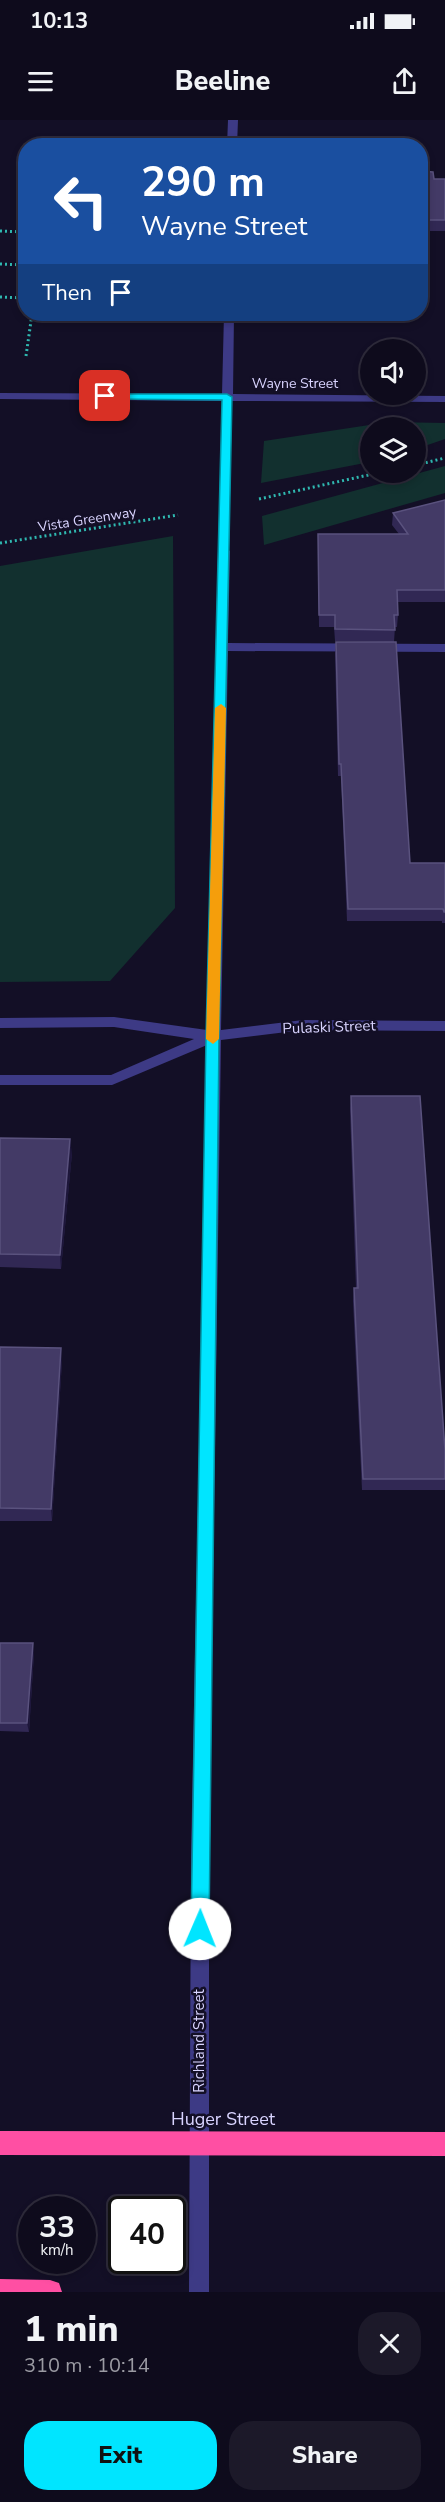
<!DOCTYPE html>
<meta charset="utf-8">
<style>
body{margin:0;font-family:"Nunito Sans",sans-serif;background:#1c1929;color:#f1f3f6;height:100vh;display:flex;flex-direction:column;font-size:22px;white-space:nowrap}
*{box-sizing:border-box;margin:0}
p{font-size:20px;color:#9b9ba3}
.icon{flex:none;width:33px;height:33px;fill:none;stroke:currentColor;stroke-width:2;stroke-linecap:round;stroke-linejoin:round}
.map{position:relative;height:2172px;overflow:hidden}
.sheet{display:flex;flex-direction:column;background:#0e0b1c;flex:1}
.sheet>*{flex:none}
.hud{position:absolute;left:18px;top:18px;width:410px;height:183px;border-radius:24px;box-shadow:0 3px 9px #0003,0 0 0 2px #2e2b3b;background:#1a4fa0;color:#fff;overflow:hidden}
.fabs{position:absolute;left:360px;top:219px;display:grid;gap:12px}
.fabs a{display:grid;place-items:center;width:66px;height:66px;border-radius:50%;background:#0e0b1c;box-shadow:0 3px 9px #0003,0 0 0 2px #2e2b3b;font-size:30px}
.speed{position:absolute;left:18px;top:2076px;display:flex;gap:12px;font-size:30px;font-weight:700;text-align:center}
.speed>*{display:grid;place-content:center;width:78px;height:78px;border-radius:50%;background:#0e0b1c;box-shadow:0 3px 9px #0003,0 0 0 2px #2e2b3b;line-height:1}
.speed small{font-size:15px;font-weight:400}
.speed .limit{border:3px solid #111;border-radius:9px;background:#fff;color:#111}
.pin{position:absolute;display:grid;place-items:center;width:51px;height:51px;color:#fff;margin:-26px;border-radius:12px;box-shadow:0 3px 9px #0006}
.me{position:absolute;width:66px;margin:-33px;rotate:1deg;stroke-linejoin:round;filter:drop-shadow(0 0 4px #0008)}
.turn{display:flex;align-items:center;gap:21px;height:126px;padding:0 24px;font-size:27px}
.turn .icon{width:78px;height:78px;stroke-width:2.5}
.turn b{display:block;font-size:42px;line-height:51px}
.then{display:flex;align-items:center;height:57px;padding:0 24px;background:#0003;gap:12px;font-size:22px}
.round{display:grid;place-items:center;flex:none;width:63px;height:63px;border-radius:24px;background:#1c1929}
.head{display:flex;align-items:center;justify-content:space-between;height:102px;padding:0 24px}
h1{font-size:36px;font-weight:800;line-height:45px}
.button{display:flex;gap:12px;margin-top:auto;padding:12px 24px}
.button a{flex:1;height:69px;border-radius:24px;background:#00e5ff;color:#111;font-size:24px;font-weight:800;line-height:69px;text-align:center}
.button a+a{background:#1c1929;color:#f1f3f6}
.status{display:flex;justify-content:space-between;align-items:center;height:42px;padding:0 30px;background:#0e0b1c;direction:ltr}
.status svg{height:16px;fill:currentColor}
header{display:flex;justify-content:space-between;align-items:center;height:78px;padding:0 24px;background:#0e0b1c;font-size:27px;font-weight:800}
.map>svg:first-child{display:block}
.green{fill:#12302f}
.lines{fill:none;stroke-linecap:round;stroke-linejoin:round}
.path{stroke:#2fb8b0;stroke-width:3;stroke-dasharray:2 3;stroke-linecap:butt}
.minor{fill:#3d3a85;fill-rule:evenodd}
.highway{fill:#ff4fa3;fill-rule:evenodd}
.minor-bridge{stroke:#3d3a85;stroke-width:10}
.wall{fill:#312854}
.shaded-wall{fill:#1d163a}
.building{fill:#433a66;stroke:#5a527e;stroke-width:1.5}
.route{fill:#00e5ff;stroke:#0095a6;stroke-width:1.5}
.slow{fill:#f59e0b}
.labels{text-anchor:middle;stroke-width:5;stroke-linejoin:round;paint-order:stroke}
.far-street-label{font-size:14px;fill:#d9d4ff;stroke:#130f26}
.street-label{font-size:15px;fill:#d9d4ff;stroke:#130f26}
.near-street-label{font-size:18px;fill:#d9d4ff;stroke:#130f26}
</style>
<div class="status"><b>10:13</b><svg viewBox="0 0 49 12"><path d="M0 12V9h3v3zM5 12V6h3v6zM10 12V3h3v9zM15 12V0h3v12zM26 1h20v11H26zM47 4h2v5h-2z"/></svg></div>
<header><svg class="icon" aria-label="menu" viewBox="0 0 24 24"><path d="M4 6h16M4 12h16M4 18h16"/></svg>Beeline<svg class="icon" aria-label="share" viewBox="0 0 24 24"><path d="M12 15V3M7 8l5-5 5 5M5 13v7h14v-7"/></svg></header>
<div class="map">
<svg width="445" height="2172" viewBox="0 0 445 2172">
<rect width="100%" height="100%" fill="#130f26"/>
<path class="green" d="M389 302 445 303V319L416 329V308H370V342L261 363 264 321Z
M445 346V373L264 425 262 396Z
M173 416 175 788 110 861 0 862V446Z"/>
<g class="lines">
<path class="path" d="M0 111 26 112
M0 144 26 145
M0 177 26 178
M26 236 32 194
M416 345 445 338
M259 379 382 352
M0 423 178 395"/>
<path class="minor" d="M228 0H238L237 26H227Z
M224 194H234L233 274 445 276V282L232 281 231 325 226 328 221 325 222 281 0 279V273L222 274Z
M224 427 230 431 228 523 445 524V532L228 531 221 910 303 900 445 901V911L303 910 221 920 209 1737V2172H189L191 1737 207 925 112 965H0V955H111L194 919 114 907 0 908V898L114 897 207 910 218 431Z"/>
<path class="highway" d="M0 2011 445 2012V2036L0 2035Z
M0 2159 50 2160 59 2163 62 2172H0Z"/>
<path class="minor-bridge" d="M224 431 226 325"/>
</g>
<path class="wall" d="M420 51 434 59H445V111H420Z
M445 380V482H397L398 495 397 507H395L394 522 335 521 334 507H319L318 414H399L392 405 393 393Z
M336 522 410 743H445V803H442V801H347L341 656H338L335 534Z
M351 976 445 1330V1370H362L353 1181 354 1168H356L350 989Z
M0 1018 72 1033 61 1149 0 1147Z
M0 1227 62 1241 52 1401H0Z
M0 1523 34 1533 29 1612 0 1611Z"/>
<path class="shaded-wall" d="M70 1019 72 1033 61 1149 60 1135Z
M61 1228 62 1241 52 1401 51 1389Z
M33 1523 34 1533 29 1612 27 1603Z"/>
<path class="building" d="M420 51 433 52 434 59H445V100H420Z
M445 380V470H397L398 495H394L395 510 335 509V495H319L318 414H408L393 393Z
M336 522H396L410 743H445V792H444L443 789H348L341 644H339Z
M351 976H420L445 1330V1359H363L354 1168H358Z
M0 1018 70 1019 60 1135 0 1134Z
M0 1227 61 1228 51 1389 0 1388Z
M0 1523H33L27 1603H0Z"/>
<path class="route" d="M102 274H227L232 277 219 916 209 1809 206 1815 200 1818 194 1815 191 1809 206 916 222 280 105 279 100 276Z"/>
<path class="slow" d="M221 584 226 588 219 919 213 924 206 919 215 588Z"/>
<g class="labels">
<g class="far-street-label">
<text x="295" y="268">Wayne Street</text>
<text transform="translate(87 399) rotate(-9)" y="5">Vista Greenway</text>
</g>
<g class="street-label">
<text transform="translate(329 907) rotate(-2)" y="5">Pulaski Street</text>
<text transform="translate(199 1921) rotate(-90)" y="5">Richland Street</text>
</g>
<g class="near-street-label">
<text x="223" y="2005">Huger Street</text>
</g>
</g>
</svg>
<div class="fabs">
<a><svg class="icon" aria-label="sound" viewBox="0 0 24 24"><path d="M4 9h4l5-4v14l-5-4H4zM17 9q2 3 0 6"/></svg></a>
<a><svg class="icon" aria-label="layers" viewBox="0 0 24 24"><path d="M12 4l9 5-9 5-9-5zM3 14l9 5 9-5"/></svg></a>
</div>
<div class="speed"><div>33<small>km/h</small></div><div class="limit">40</div></div>
<div class="pin" style="left:105px;top:276px;background:#d93025"><svg class="icon" aria-label="arrive" viewBox="0 0 24 24"><path d="M6 21V4h12l-3 4 3 4H6"/></svg></div>
<svg class="me" style="left:200px;top:1809px" viewBox="-20 -20 40 40"><circle r="19" fill="#fff"/><path d="M0-13L10 11 0 6-10 11z" fill="#00e5ff"/></svg>
<div class="hud">
<div class="turn"><svg class="icon" aria-label="left" viewBox="0 0 24 24"><path d="M17 20v-9H6M10 6l-5 5 5 5"/></svg><div><b>290 m</b>Wayne Street</div></div>
<div class="then">Then<svg class="icon" aria-label="arrive" viewBox="0 0 24 24"><path d="M6 21V4h12l-3 4 3 4H6"/></svg></div>
</div>
</div>
<section class="sheet">
<div class="head"><div><h1>1 min</h1><p>310 m · 10:14</p></div><a class="round"><svg class="icon" aria-label="close" viewBox="0 0 24 24"><path d="M6 6l12 12M18 6L6 18"/></svg></a></div>
<div class="button"><a>Exit</a><a>Share</a></div>
</section>
